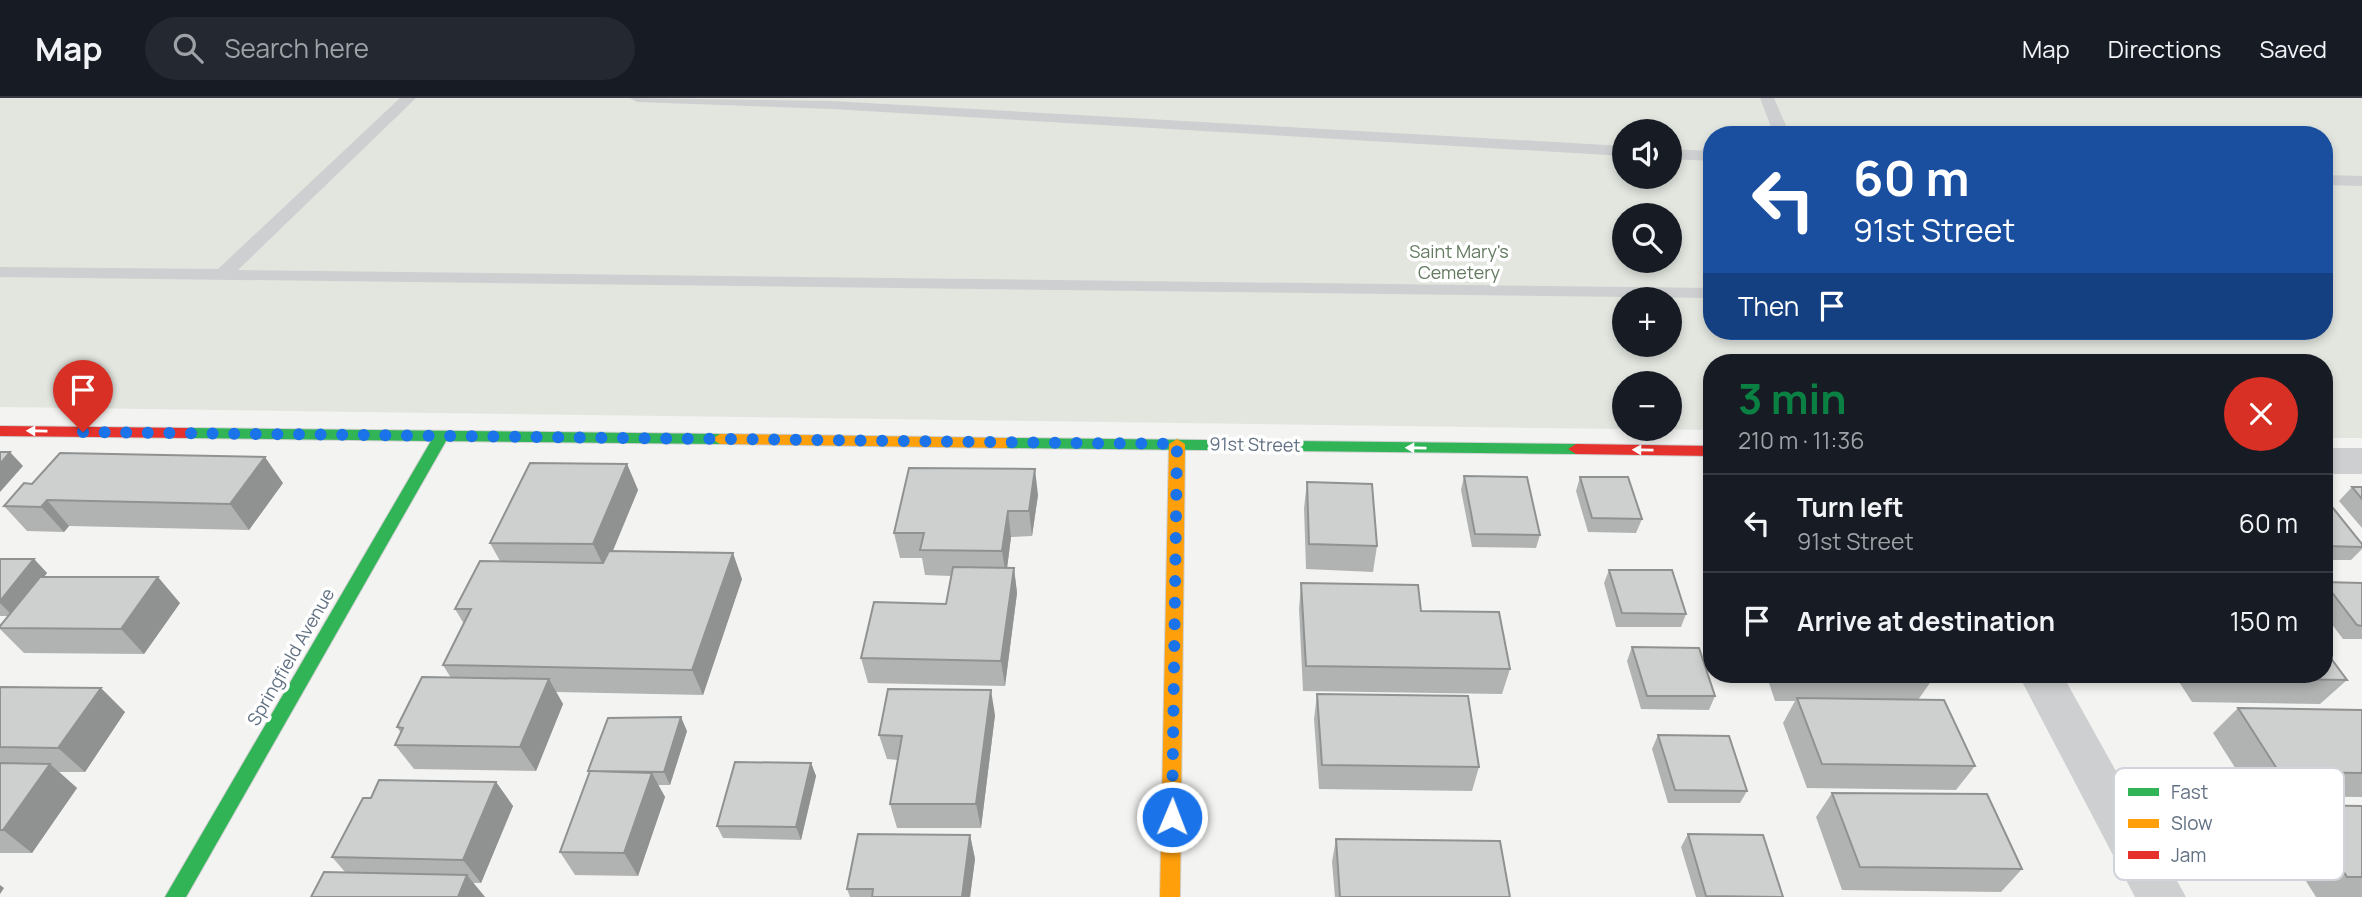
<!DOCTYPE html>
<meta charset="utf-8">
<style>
body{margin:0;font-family:Manrope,sans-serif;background:#242831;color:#f1f3f6;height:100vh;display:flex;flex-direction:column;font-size:26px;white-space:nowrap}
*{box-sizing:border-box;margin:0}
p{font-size:23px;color:#9ea1a6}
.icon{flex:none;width:38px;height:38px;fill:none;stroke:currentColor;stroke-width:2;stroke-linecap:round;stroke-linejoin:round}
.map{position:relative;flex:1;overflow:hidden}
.details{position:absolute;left:1703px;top:256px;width:630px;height:329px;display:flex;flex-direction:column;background:#171b24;border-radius:28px;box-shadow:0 4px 10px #0003}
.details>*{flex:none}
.top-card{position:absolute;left:1703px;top:28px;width:630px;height:214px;border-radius:28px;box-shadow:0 4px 10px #0003;background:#1a4fa0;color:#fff;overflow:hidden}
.controls{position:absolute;left:1612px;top:21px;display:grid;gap:14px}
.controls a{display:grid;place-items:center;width:70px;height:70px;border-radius:50%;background:#171b24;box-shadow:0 4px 10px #0003;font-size:35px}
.pin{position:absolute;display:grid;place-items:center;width:60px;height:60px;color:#fff;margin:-72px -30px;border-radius:50% 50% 50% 0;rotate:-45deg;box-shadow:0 0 7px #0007}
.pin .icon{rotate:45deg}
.me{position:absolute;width:77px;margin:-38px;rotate:1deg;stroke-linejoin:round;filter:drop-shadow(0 0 5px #0008)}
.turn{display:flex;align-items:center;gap:24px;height:147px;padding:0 35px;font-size:32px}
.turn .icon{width:91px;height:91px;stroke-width:2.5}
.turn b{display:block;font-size:49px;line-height:60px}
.then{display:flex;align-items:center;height:66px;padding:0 35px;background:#0003;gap:14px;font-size:26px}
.round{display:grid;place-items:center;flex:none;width:74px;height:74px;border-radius:37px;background:#242831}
.headline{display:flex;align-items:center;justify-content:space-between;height:119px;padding:0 35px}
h1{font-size:42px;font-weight:700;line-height:52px;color:#0b8043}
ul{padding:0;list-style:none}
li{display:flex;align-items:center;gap:21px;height:98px;padding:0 35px;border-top:2px solid #363941}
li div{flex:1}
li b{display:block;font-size:26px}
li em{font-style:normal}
header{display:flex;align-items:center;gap:42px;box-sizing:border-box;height:98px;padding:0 35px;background:#171b24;border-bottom:2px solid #363941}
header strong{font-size:33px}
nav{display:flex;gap:38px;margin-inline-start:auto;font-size:24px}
.search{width:490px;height:63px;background:#242831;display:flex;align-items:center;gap:18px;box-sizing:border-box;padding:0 24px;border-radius:38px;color:#9ea1a6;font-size:26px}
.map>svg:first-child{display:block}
.green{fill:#e2e6df;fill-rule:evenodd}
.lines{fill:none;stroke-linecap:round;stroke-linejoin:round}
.fast-casing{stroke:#ced0d1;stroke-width:2}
.slow-casing{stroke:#ced0d1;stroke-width:2}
.jam-casing{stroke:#ced0d1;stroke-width:2}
.lane{fill:#cecfd0;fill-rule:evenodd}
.street{fill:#cecfd0;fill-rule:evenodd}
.fast{fill:#30b455;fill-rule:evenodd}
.slow{fill:#ff9f0a;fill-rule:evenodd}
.jam{fill:#e5322d;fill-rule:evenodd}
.wall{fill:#b1b3b3}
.shaded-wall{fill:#909292}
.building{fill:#ced0d0;stroke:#909292;stroke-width:2}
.oneway{fill:#fff}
.route{stroke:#1a73e8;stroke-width:12;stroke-dasharray:0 21.6}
.labels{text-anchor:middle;stroke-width:7;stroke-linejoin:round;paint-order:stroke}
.park-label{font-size:18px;fill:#637a60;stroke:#fff}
.street-label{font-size:18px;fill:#617183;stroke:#fff}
.key{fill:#fff;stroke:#d0d4da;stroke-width:2}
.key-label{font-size:19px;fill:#617183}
</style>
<header>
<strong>Map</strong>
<div class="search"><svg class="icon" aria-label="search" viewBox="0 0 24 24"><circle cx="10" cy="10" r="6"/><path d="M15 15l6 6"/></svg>Search here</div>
<nav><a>Map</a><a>Directions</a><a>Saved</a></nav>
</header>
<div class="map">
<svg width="2362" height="799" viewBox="0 0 2362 799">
<rect width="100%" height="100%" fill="#f3f3f1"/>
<path class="green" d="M0 0H2362V340H2324V264H1712L1711 332 1642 331H1670V285H1624V331L0 309ZM1624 33H1670V79H1624ZM1712 37H2324V233H1712ZM1624 117H1670V163H1624ZM1624 201H1670V247H1624Z"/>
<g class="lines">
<g class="fast-casing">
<path id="fast" d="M190 330 720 336 728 341 720 346 446 343 186 799H165L431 343 190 340 182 335Z
M1006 340 1576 346 1584 351 1576 356 1006 350 998 345Z"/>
</g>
<g class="slow-casing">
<path id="slow" d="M720 336 1006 340 1014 345 1006 350 720 346 712 341Z
M1177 341 1185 346 1180 799H1160L1169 346Z"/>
</g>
<g class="jam-casing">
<path id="jam" d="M0 328 190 330 198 335 190 340 0 338Z
M1576 346 1712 348V358L1576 356 1568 351Z"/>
</g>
<path class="lane" d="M400 0H416L238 172 1712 190V200L0 179V169L218 171Z
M630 0 832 3 1624 48V58L832 11 637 4Z
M1760 0H1774L1790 37H1774Z
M1670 51 1712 53V63L1670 61Z
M2324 77 2362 78V88L2324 87Z"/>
<path class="street" d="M2324 350H2362V376H2324Z
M2018 576H2062L2186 799H2135Z"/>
<use href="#fast" class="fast"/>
<use href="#slow" class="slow"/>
<use href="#jam" class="jam"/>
</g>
<path class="wall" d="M627 366 638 392 613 453 742 481 703 597 556 594 563 606 536 673 414 671 395 647 401 635 397 629 451 580 443 567 464 526 455 511 500 463 490 445Z
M1712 375V419L1703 396Z
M1464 378 1540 437 1536 450 1472 449 1461 392Z
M1580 379 1642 421 1636 435 1588 434 1576 393Z
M1307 384 1377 448 1373 474 1306 471 1304 410Z
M24 385H283L249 432 69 428 64 434 27 433 4 408Z
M2352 389H2362V430L2339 403Z
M1038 397 1032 438 1011 439 1007 470H1014L1017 495 1005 588 868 585 861 560 946 506 951 478 925 477 922 460H900L894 435Z
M2324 410 2362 446V451L2351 462H2324Z
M0 461H34L47 475 44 479 180 505 144 556 24 555 0 531V528L8 518H0Z
M1609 472 1686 516 1681 529H1616L1604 485Z
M2324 484 2362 485V541H2343L2324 516Z
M1301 485 1421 513 1510 571 1502 596 1303 593 1299 511Z
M1632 549 1715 598 1709 612 1641 611 1627 563Z
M1766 576H1932L1934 579 1918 602 1975 668 1956 692 1807 690 1783 625 1795 603H1775Z
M2174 576H2324L2347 582 2320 606 2192 604Z
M0 589 125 614 85 674H59L77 690 32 755H0Z
M1317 596 1479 669 1472 693 1319 691 1314 621Z
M2238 610 2362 612V699L2253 698 2213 635Z
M995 617 981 730H897L890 706 898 662 887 661 879 637Z
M687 633 670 687H658L665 699 638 778 575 777 560 754 590 675 588 673Z
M1658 637 1747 693 1740 705H1668L1652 651Z
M811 665 816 678 801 742 723 740 717 728Z
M496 684 513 708 481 785H473L485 799H311L346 775 332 759 371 700Z
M1832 695 2022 771 2001 794 1842 792 1816 719Z
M2301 707 2362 708V799H2316L2273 731Z
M1688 736 1783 799H1696L1681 749Z
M970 737 975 761 970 799H850L847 791Z
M1336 741 1510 799H1335L1332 764Z"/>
<path class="shaded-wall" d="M10 354 23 368 0 394V366Z
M265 359 283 385 249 432 230 406Z
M627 366 638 392 605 471 593 446Z
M1035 371 1038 397 1032 438 1029 413Z
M47 402 69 428 64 434 41 409Z
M1008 413 1011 439 1006 478 1002 453Z
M733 455 742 481 703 597 692 572Z
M34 461 47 475 13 518 0 505V503Z
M1014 470 1017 495 1005 588 1001 563Z
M158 479 180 505 144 556 121 531Z
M549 581 563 606 536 673 520 649Z
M101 590 125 614 85 674 58 650Z
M991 592 995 617 981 730 976 706Z
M681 619 687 633 670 687 664 674Z
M811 665 816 678 801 742 796 729Z
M50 666 77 690 32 755 3 732Z
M652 675 665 699 638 778 624 755Z
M496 684 513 708 481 785 463 762Z
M970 737 975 761 970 799H962Z
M467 777 485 799H458Z
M0 787 4 790 0 796Z"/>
<path class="building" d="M0 354H10L0 366Z
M60 355 265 359 230 406 47 402 41 409 4 408 24 385 32 386Z
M530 365 627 366 593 446 490 445Z
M909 370 1035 371 1029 413H1008L1002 453 920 452 924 435H894Z
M1464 378 1527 379 1540 437 1475 436Z
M1580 379H1628L1642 421 1592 420Z
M1307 384 1372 386 1377 448 1309 446Z
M2352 389H2362V401Z
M2324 410H2333L2362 446V449L2324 448Z
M609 453 733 455 692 572 443 567 471 511H455L480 463 603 465Z
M0 461H34L0 503Z
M953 469 1014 470 1001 563 861 560 874 504 946 506Z
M1609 472H1672L1686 516 1622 515Z
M40 479H158L121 531 0 530V528Z
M2324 484 2362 485V528L2357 527Z
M1301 485 1418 487 1421 513 1499 514 1510 571 1306 568Z
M1632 549 1699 550 1715 598H1647Z
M2324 551 2347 582 2215 580 2213 576H2324Z
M1788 576H1932L1934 579 1789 578Z
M422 579 549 581 520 649 395 647 403 630 397 629Z
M0 589 101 590 58 650 0 649Z
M888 591 991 592 976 706H890L902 638 879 637Z
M1317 596 1468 598 1479 669 1322 667Z
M1797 600 1944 602 1975 668 1822 666Z
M2238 610 2362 612V675L2279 674Z
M681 619 664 674 588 673 608 620Z
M1658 637 1729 638 1747 693 1675 692Z
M735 664 811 665 796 729 717 728Z
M0 665 50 666 3 732H0Z
M590 673 652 675 624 755 560 754Z
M379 682 496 684 463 762 332 759 363 700H371Z
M1832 695 1987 696 2022 771 1860 769Z
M2301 707 2362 708V779H2347Z
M858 736 970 737 962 799H872L873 791H847Z
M1688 736 1763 737 1783 799 1706 798Z
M1336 741 1500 743 1510 799H1340Z
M324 774 467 777 458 799H311Z"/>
<defs><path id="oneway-solid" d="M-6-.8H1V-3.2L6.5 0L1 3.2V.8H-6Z" transform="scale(1.75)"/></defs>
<g class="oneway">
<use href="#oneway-solid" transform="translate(37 333) rotate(-179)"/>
<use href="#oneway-solid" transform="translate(1416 350) rotate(-179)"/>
<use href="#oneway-solid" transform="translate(1643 352) rotate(-179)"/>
</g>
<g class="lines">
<path class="route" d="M83 334 1177 346 1172 719"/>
</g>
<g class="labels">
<g class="park-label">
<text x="1459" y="160">Saint Mary's<tspan x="1459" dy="21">Cemetery</tspan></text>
</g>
<g class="street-label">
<text transform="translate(1255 347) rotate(1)" y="6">91st Street</text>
<text transform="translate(291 559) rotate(-60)" y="6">Springfield Avenue</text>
</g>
</g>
<rect x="2114" y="670" width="230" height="112" rx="10" class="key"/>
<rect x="2128" y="690" width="31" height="8" fill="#30b455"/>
<rect x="2128" y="721" width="31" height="9" fill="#ff9f0a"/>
<rect x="2128" y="753" width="31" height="8" fill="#e5322d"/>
<g class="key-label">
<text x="2171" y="701">Fast</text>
<text x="2171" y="732">Slow</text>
<text x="2171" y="764">Jam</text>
</g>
</svg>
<div class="controls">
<a><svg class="icon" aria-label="sound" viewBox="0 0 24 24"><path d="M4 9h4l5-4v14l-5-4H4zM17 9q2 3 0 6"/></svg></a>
<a><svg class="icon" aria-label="search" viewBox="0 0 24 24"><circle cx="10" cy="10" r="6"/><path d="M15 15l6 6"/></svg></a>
<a>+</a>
<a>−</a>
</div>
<div class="pin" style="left:83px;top:334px;background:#d93025"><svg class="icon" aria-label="arrive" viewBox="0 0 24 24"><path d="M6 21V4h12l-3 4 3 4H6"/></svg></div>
<svg class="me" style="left:1172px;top:719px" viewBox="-20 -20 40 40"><circle r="17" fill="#1a73e8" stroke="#fff" stroke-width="3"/><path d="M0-11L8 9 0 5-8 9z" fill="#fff"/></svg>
<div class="top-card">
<div class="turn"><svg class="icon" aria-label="left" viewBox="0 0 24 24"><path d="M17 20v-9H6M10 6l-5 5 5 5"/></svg><div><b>60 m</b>91st Street</div></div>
<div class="then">Then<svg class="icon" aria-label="arrive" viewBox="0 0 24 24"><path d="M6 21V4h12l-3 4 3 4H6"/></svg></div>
</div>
<section class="details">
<div class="headline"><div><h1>3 min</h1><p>210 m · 11:36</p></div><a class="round" style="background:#d93025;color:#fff"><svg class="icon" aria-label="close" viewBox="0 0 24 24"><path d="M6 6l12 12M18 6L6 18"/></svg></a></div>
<ul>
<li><svg class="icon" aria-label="left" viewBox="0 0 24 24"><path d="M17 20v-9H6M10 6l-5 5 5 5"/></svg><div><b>Turn left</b><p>91st Street</p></div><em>60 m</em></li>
<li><svg class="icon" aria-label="arrive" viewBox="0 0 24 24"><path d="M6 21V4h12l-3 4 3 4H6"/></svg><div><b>Arrive at destination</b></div><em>150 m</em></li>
</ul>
</section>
</div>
